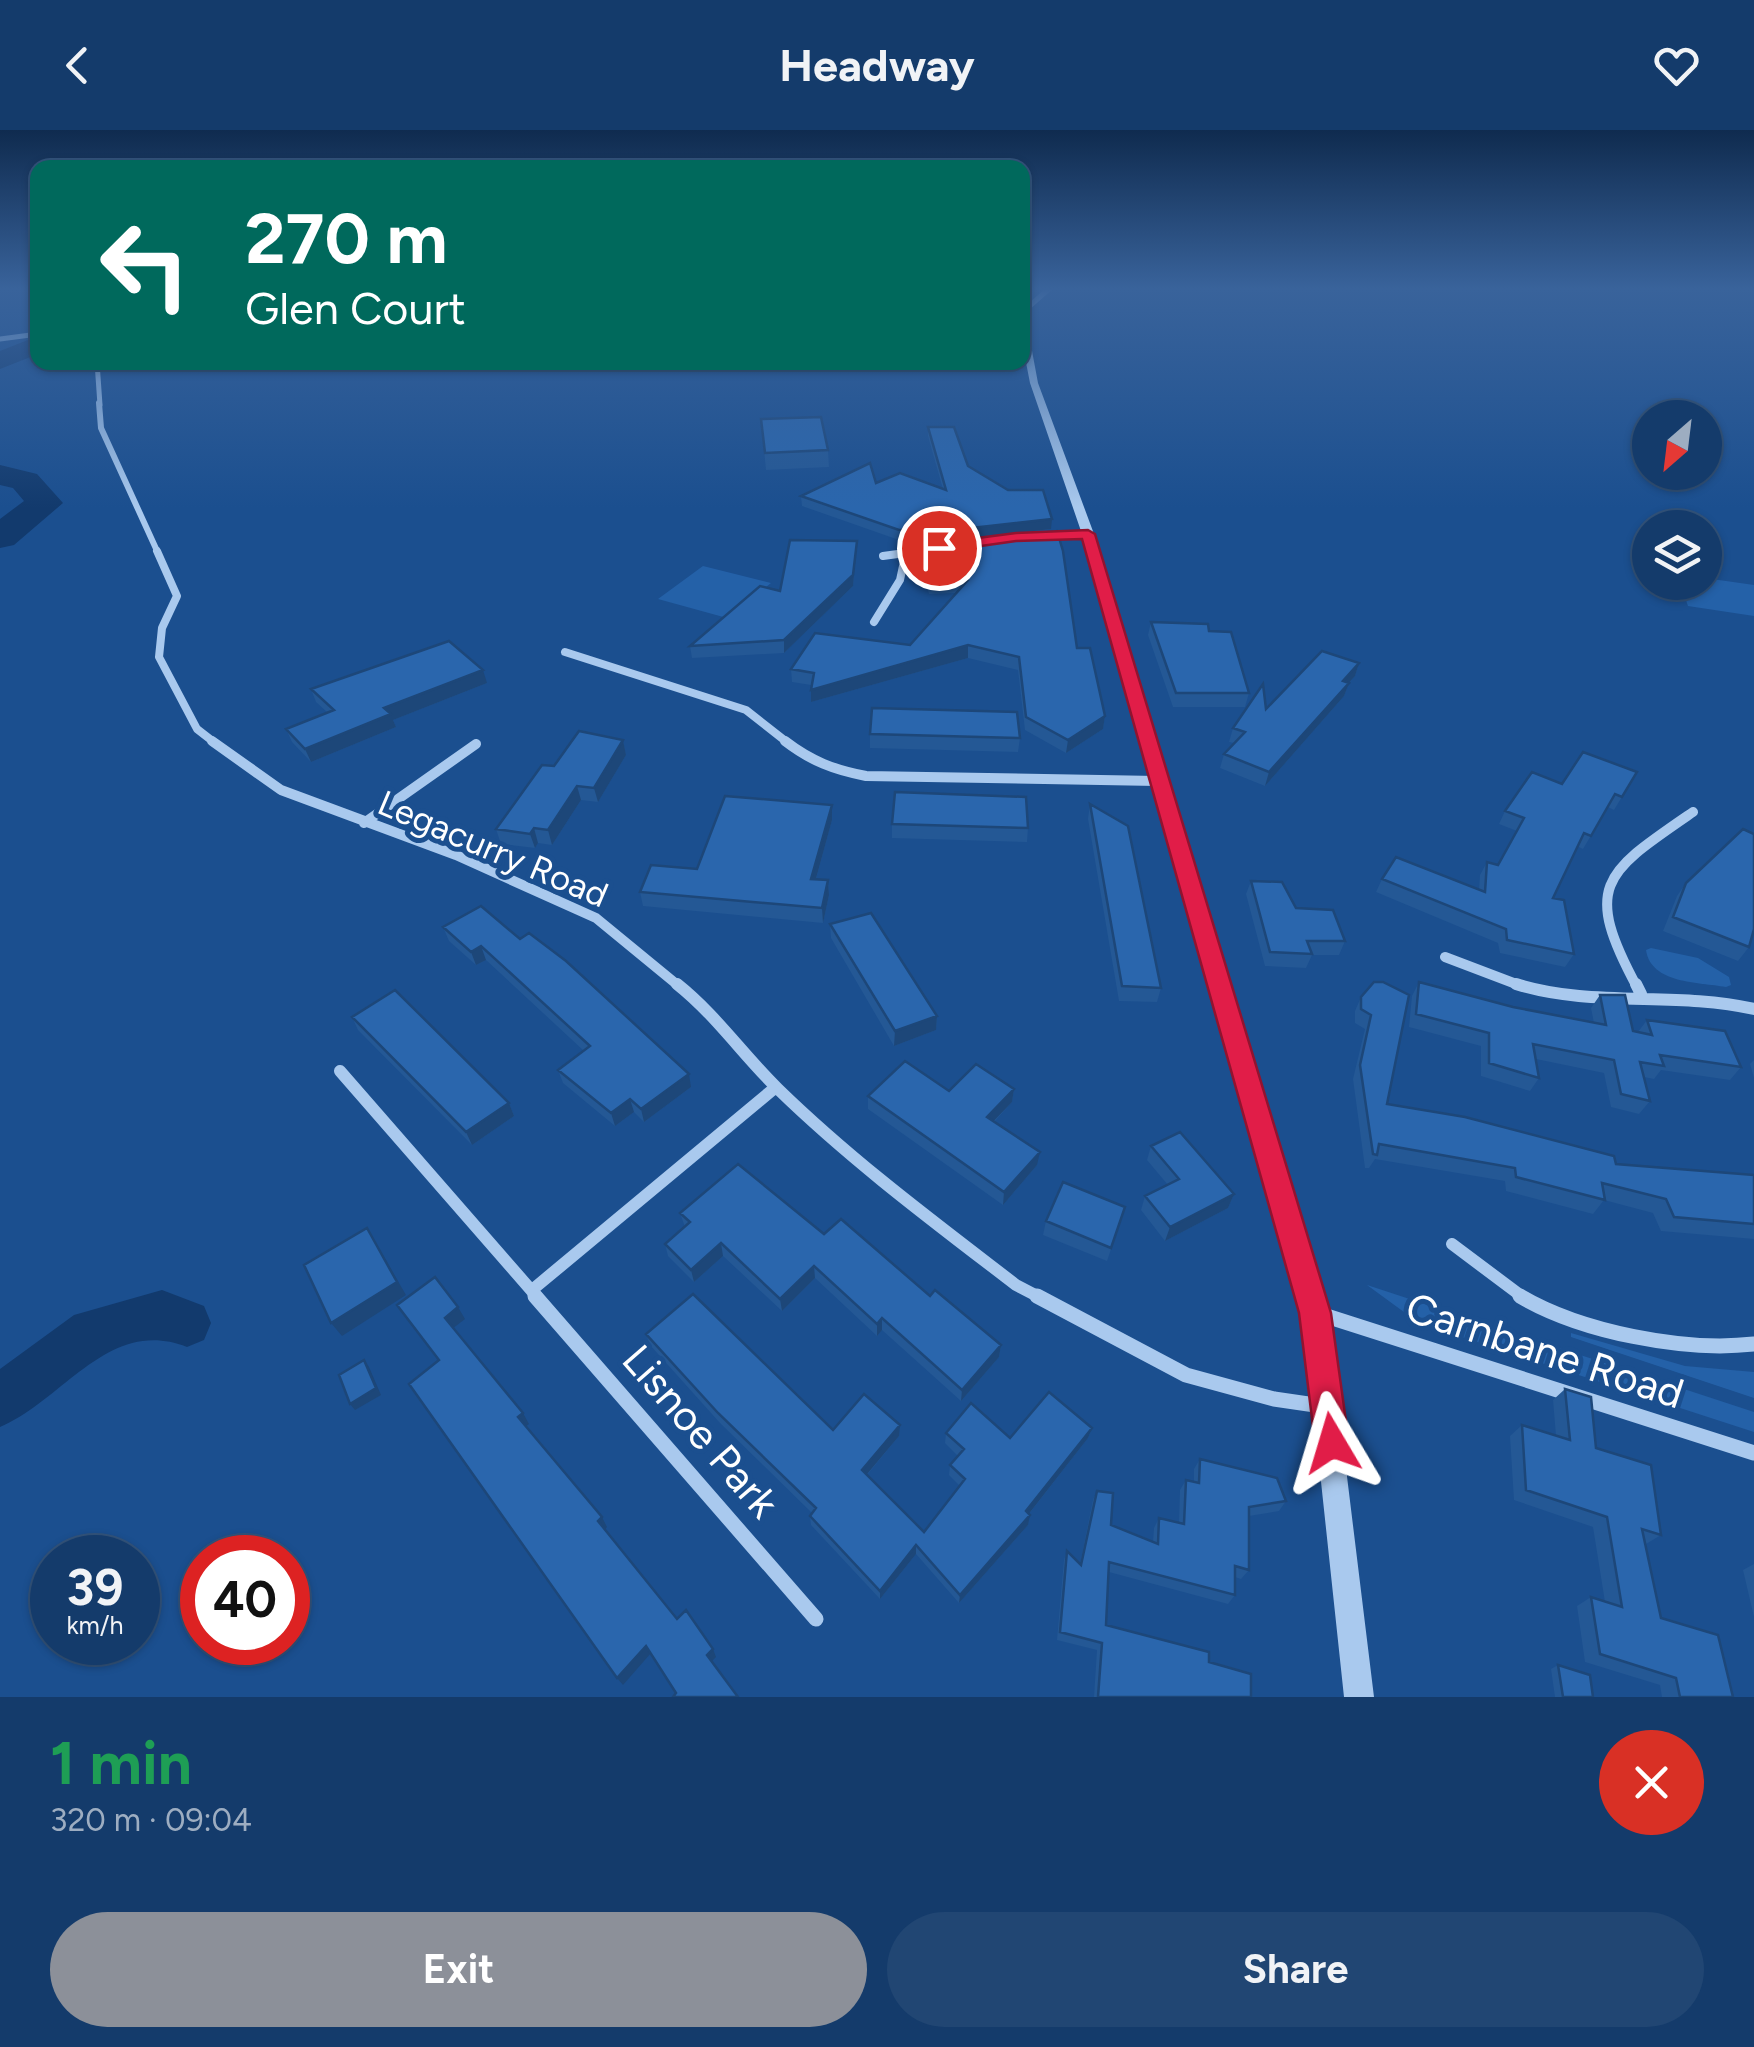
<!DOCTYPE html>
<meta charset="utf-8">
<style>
body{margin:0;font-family:Figtree,sans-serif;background:#214673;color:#f1f3f6;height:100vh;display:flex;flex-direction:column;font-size:38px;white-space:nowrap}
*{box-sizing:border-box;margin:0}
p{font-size:32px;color:#9dadc1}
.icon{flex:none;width:55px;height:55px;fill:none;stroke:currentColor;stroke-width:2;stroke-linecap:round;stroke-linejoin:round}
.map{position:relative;height:1567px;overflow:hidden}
.side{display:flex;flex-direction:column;background:#143b6b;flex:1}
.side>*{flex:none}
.banner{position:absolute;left:30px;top:30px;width:1000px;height:210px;border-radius:20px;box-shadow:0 2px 8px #0004,0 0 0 2px #33557e;background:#00695c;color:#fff;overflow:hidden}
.needle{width:65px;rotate:208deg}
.buttons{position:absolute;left:1632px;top:270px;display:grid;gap:20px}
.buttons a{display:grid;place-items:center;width:90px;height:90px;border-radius:50%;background:#143b6b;box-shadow:0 2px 8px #0004,0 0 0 2px #33557e;font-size:50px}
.speed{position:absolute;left:30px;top:1405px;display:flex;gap:20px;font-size:50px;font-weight:700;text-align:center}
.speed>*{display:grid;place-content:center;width:130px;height:130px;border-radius:50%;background:#143b6b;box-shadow:0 2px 8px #0004,0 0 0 2px #33557e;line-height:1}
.speed small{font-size:25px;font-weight:400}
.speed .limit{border:15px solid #d22;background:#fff;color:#111}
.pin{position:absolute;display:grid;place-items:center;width:85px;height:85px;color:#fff;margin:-42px;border:5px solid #fff;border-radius:50%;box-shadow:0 2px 10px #0007}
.me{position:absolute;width:110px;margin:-55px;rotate:353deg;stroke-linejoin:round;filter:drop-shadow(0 0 8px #0008)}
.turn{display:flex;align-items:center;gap:35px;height:210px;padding:0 50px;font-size:45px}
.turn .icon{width:130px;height:130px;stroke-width:2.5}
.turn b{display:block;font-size:70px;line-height:85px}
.round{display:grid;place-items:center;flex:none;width:105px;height:105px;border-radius:52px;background:#214673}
.headline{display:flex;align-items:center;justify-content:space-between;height:170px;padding:0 50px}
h1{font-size:60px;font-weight:700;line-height:75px;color:#1e9e55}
.button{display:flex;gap:20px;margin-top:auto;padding:20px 50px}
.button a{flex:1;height:115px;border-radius:60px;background:#8c9099;color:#fff;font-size:40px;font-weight:700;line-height:115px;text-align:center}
.button a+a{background:#214673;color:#f1f3f6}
header{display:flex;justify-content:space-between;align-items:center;height:130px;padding:0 50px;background:#143b6b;font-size:45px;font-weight:700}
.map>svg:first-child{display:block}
.green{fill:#2461a8}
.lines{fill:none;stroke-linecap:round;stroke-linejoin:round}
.canal{fill:#123a6d;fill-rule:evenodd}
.river{fill:#123a6d;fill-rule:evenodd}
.minor-far5{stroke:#a9c9ee;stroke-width:5}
.minor-far4{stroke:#a9c9ee;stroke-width:6}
.minor-far3{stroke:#a9c9ee;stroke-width:8}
.minor-far2{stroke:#a9c9ee;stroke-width:10}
.minor-far1{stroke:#a9c9ee;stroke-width:12}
.minor{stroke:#a9c9ee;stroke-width:15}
.tertiary{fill:#a9c9ee;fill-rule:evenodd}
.wall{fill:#245895}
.shaded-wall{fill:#1d4779}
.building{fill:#2a66ad;stroke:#1d4779;stroke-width:2.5}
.route{fill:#e11d48;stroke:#92132f;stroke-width:2.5}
.labels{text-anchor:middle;stroke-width:10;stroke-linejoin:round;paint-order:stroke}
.street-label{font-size:35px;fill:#fff;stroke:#1b4f8f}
.near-street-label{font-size:42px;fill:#fff;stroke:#1b4f8f}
</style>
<header><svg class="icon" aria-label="back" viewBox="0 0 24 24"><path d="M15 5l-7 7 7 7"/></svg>Headway<svg class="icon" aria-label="heart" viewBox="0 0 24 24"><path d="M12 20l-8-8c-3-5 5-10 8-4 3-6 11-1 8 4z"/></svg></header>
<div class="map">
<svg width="1754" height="1567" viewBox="0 0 1754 1567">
<rect width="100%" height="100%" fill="#1b4f8f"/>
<path class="green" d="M703 436 771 453 727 488 658 469Z
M1705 448 1754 455V486L1688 476 1680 453 1705 452Z
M1651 818 1698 828 1729 847 1731 855 1726 857C1699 852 1651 854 1646 820Z
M1367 1155 1754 1282V1302L1419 1193Z
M1571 1203 1685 1236 1754 1242V1268L1571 1207Z"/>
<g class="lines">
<path class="canal" d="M162 1160 204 1176 211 1193 204 1210 187 1217C109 1186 64 1270 0 1297V1239L74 1185Z"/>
<path class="river" d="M38 206V224L0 239V221Z
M0 335 37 344 63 373 14 415 0 418V389L24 371 13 358 0 355Z"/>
<path class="minor-far5" d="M0 209 38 204
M97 232 100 275"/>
<path class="minor-far4" d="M99 273 101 298 158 423
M1049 404H1088
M902 423 933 419"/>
<path class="minor-far3" d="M157 421 177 466 162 498 159 527 197 599 215 613
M883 426 920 421
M874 492 900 450 906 422
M565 522 746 580 788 613"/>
<path class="minor-far2" d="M212 611 281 660 456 725 596 788 680 857
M785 611C811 631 834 640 866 646L1157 651
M364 693 476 614
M1445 827 1524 857
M1637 857C1582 755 1604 743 1693 682"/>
<path class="minor-far1" d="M677 854C716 885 743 925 778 959 852 1031 934 1092 1016 1155L1041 1168
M1516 854C1592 878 1676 861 1754 879
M1636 854 1641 864
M340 941 538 1168
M1452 1114 1524 1168
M532 1160 776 957"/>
<path class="minor" d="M535 1166 816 1489
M1037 1166 1186 1245 1274 1269 1322 1276
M1520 1166C1581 1202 1684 1222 1754 1214
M1317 1183 1754 1323"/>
<path class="tertiary" d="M1046 158H1054L1029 180 1027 194 1038 253 1094 404 1327 1183 1374 1567H1344L1303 1183 1082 404 1030 253 1022 212V179Z"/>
</g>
<path class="wall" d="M761 289 828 320 829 337 766 340Z
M928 297 968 336 1051 399 918 414 917 409 899 410 802 376 801 366 876 353 943 359 928 306Z
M857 411 853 456 784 523 692 528 690 516Z
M921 417 1077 518 1105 586 1103 599 1066 623 1025 600 1018 540 968 528 811 572V555L792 552 791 539 910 515 956 463 929 464 921 428Z
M1151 492 1209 501 1249 563 1245 577H1173L1148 505Z
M1359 533 1355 546 1349 553 1344 566 1265 656 1220 638 1224 624 1234 613 1229 612 1233 598 1266 579Z
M487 553 393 590 396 597 311 632 292 612 286 599 328 583 316 572 311 559Z
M870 604 1020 608 1018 622 870 618Z
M623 610 626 625 598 672 581 670 552 715 538 713 535 718 501 714 496 699 554 636Z
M1637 642 1614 680 1608 677 1583 719 1577 716 1553 768 1574 824 1565 837 1500 823 1498 813 1376 762 1382 749 1479 760 1480 745 1487 732 1498 735 1517 701 1499 694 1505 681 1562 654Z
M1090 674 1161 858 1157 872 1119 871 1088 689Z
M832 675V690L816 749 828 750 829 765 823 793 643 776 640 762 697 739Z
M892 694 1028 698 1027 712 892 708Z
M1251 751 1345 811 1339 825H1312L1306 838 1265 836 1246 764Z
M1686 753 1749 817 1738 831 1663 801 1677 766Z
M481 776 691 957 644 992 634 982 615 996 563 953 558 940 584 921 486 830 476 835 449 811 443 797Z
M830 794 937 886 936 900 894 916 831 808Z
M1374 852 1387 974 1616 1034 1754 1045V1109L1661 1101 1653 1083 1604 1070 1593 1084 1506 1061 1505 1051 1375 1029 1369 1038H1365L1353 949 1365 899 1355 893V881L1361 867Z
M1419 852 1513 877 1594 893 1591 878 1600 865 1633 901 1638 902 1647 890 1741 937 1730 950 1661 940 1654 949 1644 947 1650 971 1639 984 1611 977 1604 943 1536 929 1539 948 1530 961 1481 946V916L1409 897 1412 866Z
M352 887 509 973 514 986 472 1015 358 900Z
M1754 930V948L1750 934Z
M1014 959 1012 972 994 992 1037 1035 1003 1075 868 979V966L949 961Z
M1151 1016 1234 1064 1228 1078 1165 1111 1141 1080 1145 1066 1168 1055 1147 1030Z
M1125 1077 1107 1131 1043 1105 1046 1091Z
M680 1083 824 1104 930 1166 1001 1215 999 1227 961 1271 882 1200 877 1206 815 1148 782 1181 723 1126 694 1152 668 1126 665 1114 685 1097Z
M646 1204 833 1300 899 1306 867 1345 924 1402 960 1356 949 1345 950 1335 958 1326 945 1313 946 1303 1010 1308 1092 1298 1088 1308 1029 1384 1028 1395 959 1473 916 1424 880 1469 811 1395 810 1386 812 1383 720 1293 650 1215Z
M1565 1259 1596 1318 1661 1405 1646 1414 1661 1488 1733 1567H1662L1660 1555 1585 1532 1577 1476 1591 1467 1605 1472 1593 1397 1514 1370 1510 1306 1522 1295 1556 1306 1553 1270Z
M1200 1329 1286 1371 1279 1381 1249 1386V1440L1241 1449 1235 1447V1465L1228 1474 1109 1442 1106 1495 1209 1532 1251 1567H1094L1097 1520 1057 1510 1064 1430 1067 1421 1080 1434 1093 1370 1097 1361 1111 1395 1153 1412 1154 1398 1159 1388 1179 1393 1180 1360 1186 1350 1194 1352V1339Z
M1754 1434V1487L1743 1440Z
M1558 1535 1593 1567H1555L1551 1539Z"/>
<path class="shaded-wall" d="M1052 389 1051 399 918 414V404Z
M857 411 853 456 784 523V510Z
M968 515V528L811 572V560Z
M1359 533 1355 546 1345 557 1349 553 1344 566 1265 656 1269 642Z
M483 540 487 553 393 590 396 597 311 632 305 619 384 578Z
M1105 586 1103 599 1066 623 1068 610Z
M623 610 626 625 598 672 594 658Z
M577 656 581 670 552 715 548 700Z
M832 675V690L812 763 811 749Z
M534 698 538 713 535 718 530 704Z
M828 750 829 765 823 793 822 778Z
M481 816 486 830 476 835 471 822Z
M937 886 936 900 894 916 895 901Z
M689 944 691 957 644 992 641 979Z
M1014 959 1012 972 985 1000 987 987Z
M630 969 634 982 615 996 611 983Z
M509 973 514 986 472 1015 466 1002Z
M1040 1022 1037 1035 1003 1075 1004 1062Z
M1234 1064 1228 1078 1165 1111 1170 1097Z
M367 1098 406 1165 342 1206 331 1193Z
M721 1113 723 1126 694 1152 691 1140Z
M814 1136 815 1148 782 1181 780 1169Z
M458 1177 465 1189 452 1199 445 1188Z
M882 1188V1200L877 1206V1194Z
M1001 1215 999 1227 961 1271 962 1260Z
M364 1230 369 1237 381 1265 355 1280 350 1274Z
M523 1283 529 1294 525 1297 518 1287Z
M900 1295 899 1306 862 1350V1340Z
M1092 1298 1088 1308 1024 1390 1026 1381Z
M1030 1385 1028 1395 959 1473 960 1465Z
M602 1387 607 1397 604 1401 598 1391Z
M916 1415V1424L880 1469V1461Z
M646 1516 651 1523 623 1555 617 1548Z
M713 1519 716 1527 710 1533 707 1525Z"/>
<path class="building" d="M821 287 828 320 765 323 761 289Z
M928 297H954L968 336 1008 360H1043L1052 389 918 404 917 400H899L801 366 870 333 876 353 900 343 946 360Z
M1057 401 1063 421 1077 518H1090L1105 586 1068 610 1026 587 1019 527 968 515 811 560 814 543 791 539 815 503 910 515 967 451 929 452 921 417Z
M790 410 857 411 853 445 784 510 690 516 760 456 780 461Z
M1151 492 1208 494 1209 501 1231 502 1249 563H1176Z
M449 511 483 540 384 578 391 584 305 619 286 599 334 580 311 559Z
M1322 521 1359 533 1343 551 1349 553 1269 642 1224 624 1245 602 1233 598 1263 554 1266 579Z
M872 578 1017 582 1020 608 870 604Z
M579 601 623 610 594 658 577 656 548 700 534 698 530 704 496 699 542 635 554 636Z
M1583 622 1637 642 1622 667 1615 664 1591 706 1584 703 1553 768 1564 770 1574 824 1507 810 1506 799 1382 749 1396 727 1485 762 1487 732 1498 735 1524 688 1505 681 1532 642 1562 654Z
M895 662 1026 667 1028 698 892 694Z
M725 666 832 675 811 749 828 750 822 778 640 762 651 735 697 739Z
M1090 674 1128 696 1161 858 1122 856Z
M1743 699 1754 704V799L1749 817 1673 787 1686 753Z
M1251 751 1282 752 1296 778 1333 780 1345 811H1307L1312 824 1270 822Z
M481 776 520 809 529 803 566 831 689 944 641 979 630 969 611 983 558 940 590 916 481 816 471 822 443 797Z
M871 783 937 886 895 901 830 794Z
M1374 852H1383L1409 865 1387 974 1465 987 1614 1026 1616 1034 1754 1045V1094L1674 1087 1666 1069 1602 1053 1605 1070 1516 1047 1515 1038 1379 1014 1377 1025 1373 1024 1360 935 1371 885 1361 879V867Z
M1419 852 1513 877 1606 895 1600 865H1625L1633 901 1652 905 1647 890 1725 901 1741 937 1660 925 1664 936 1640 932 1650 971 1621 964 1614 930 1533 914 1539 948 1489 933V903L1416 884Z
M395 860 509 973 466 1002 352 887Z
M905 931 949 961 976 934 1014 959 987 987 1040 1022 1004 1062 868 966Z
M1180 1002 1234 1064 1170 1097 1145 1066 1179 1049 1151 1016Z
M738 1034 824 1104 841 1089 930 1166 935 1160 1001 1215 962 1260 882 1188 877 1194 814 1136 780 1169 721 1113 691 1140 665 1114 690 1092 680 1083Z
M1063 1052 1125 1077 1111 1118 1046 1091Z
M367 1098 397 1152 331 1193 304 1135Z
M435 1147 458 1177 445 1188 523 1283 518 1287 602 1387 598 1391 677 1489 686 1480 713 1519 707 1525 738 1567H673L676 1563 646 1516 617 1548 409 1254 439 1230 397 1175Z
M693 1164 833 1300 864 1264 900 1295 862 1340 924 1402 965 1349 950 1335 964 1319 946 1303 971 1273 1010 1308 1049 1262 1092 1298 1026 1381 1030 1385 960 1465 916 1415 880 1461 810 1386 816 1378 718 1283 646 1204Z
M364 1230 376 1258 350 1274 339 1245Z
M1565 1259 1591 1267 1596 1318 1651 1335 1661 1405 1642 1399 1661 1488 1718 1505 1733 1567H1680L1676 1548 1600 1524 1591 1467 1622 1477 1607 1387 1526 1360 1522 1295 1570 1310Z
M1200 1329 1277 1348 1286 1371 1249 1377V1440L1235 1436V1465L1109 1432 1106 1495 1209 1522V1532L1251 1544V1567H1098L1102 1513 1060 1502 1067 1421 1081 1435 1097 1361 1113 1363 1111 1395 1158 1414 1159 1388 1184 1394 1186 1350 1199 1353Z
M1558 1535 1590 1545 1593 1567H1563Z"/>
<linearGradient id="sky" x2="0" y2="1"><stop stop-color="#0f2b4f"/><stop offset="0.42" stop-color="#39639b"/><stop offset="1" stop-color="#39639b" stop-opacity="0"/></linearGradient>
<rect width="1754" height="378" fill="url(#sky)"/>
<path class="route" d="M1088 400 1095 404 1331 1183 1349 1313 1344 1325 1332 1330 1320 1325 1315 1313 1299 1183 1082 409 1016 411 939 422 931 418 939 413 1016 403Z"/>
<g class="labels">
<g class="street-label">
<text transform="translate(493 719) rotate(23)" y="12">Legacurry Road</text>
</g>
<g class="near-street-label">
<text transform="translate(1545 1220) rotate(18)" y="15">Carnbane Road</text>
<text transform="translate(701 1301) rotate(49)" y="15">Lisnoe Park</text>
</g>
</g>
</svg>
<div class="buttons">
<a><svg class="needle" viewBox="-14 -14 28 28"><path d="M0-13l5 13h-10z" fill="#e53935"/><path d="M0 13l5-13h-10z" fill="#9dadc1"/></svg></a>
<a><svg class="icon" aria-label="layers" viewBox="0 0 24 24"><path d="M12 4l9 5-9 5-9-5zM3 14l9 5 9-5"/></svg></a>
</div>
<div class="speed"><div>39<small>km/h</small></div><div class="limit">40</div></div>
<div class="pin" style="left:939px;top:418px;background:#d93025"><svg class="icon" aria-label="arrive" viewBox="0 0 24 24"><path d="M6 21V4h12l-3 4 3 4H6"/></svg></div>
<svg class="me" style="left:1332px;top:1313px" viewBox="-20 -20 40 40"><path d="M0-17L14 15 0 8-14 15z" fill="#e11d48" stroke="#fff" stroke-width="4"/></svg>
<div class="banner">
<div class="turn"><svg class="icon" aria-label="left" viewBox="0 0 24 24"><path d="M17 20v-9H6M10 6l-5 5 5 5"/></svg><div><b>270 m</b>Glen Court</div></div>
</div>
</div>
<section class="side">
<div class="headline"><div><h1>1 min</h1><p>320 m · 09:04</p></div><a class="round" style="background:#d93025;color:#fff"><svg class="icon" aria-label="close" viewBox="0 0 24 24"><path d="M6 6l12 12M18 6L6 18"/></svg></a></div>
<div class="button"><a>Exit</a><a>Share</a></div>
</section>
